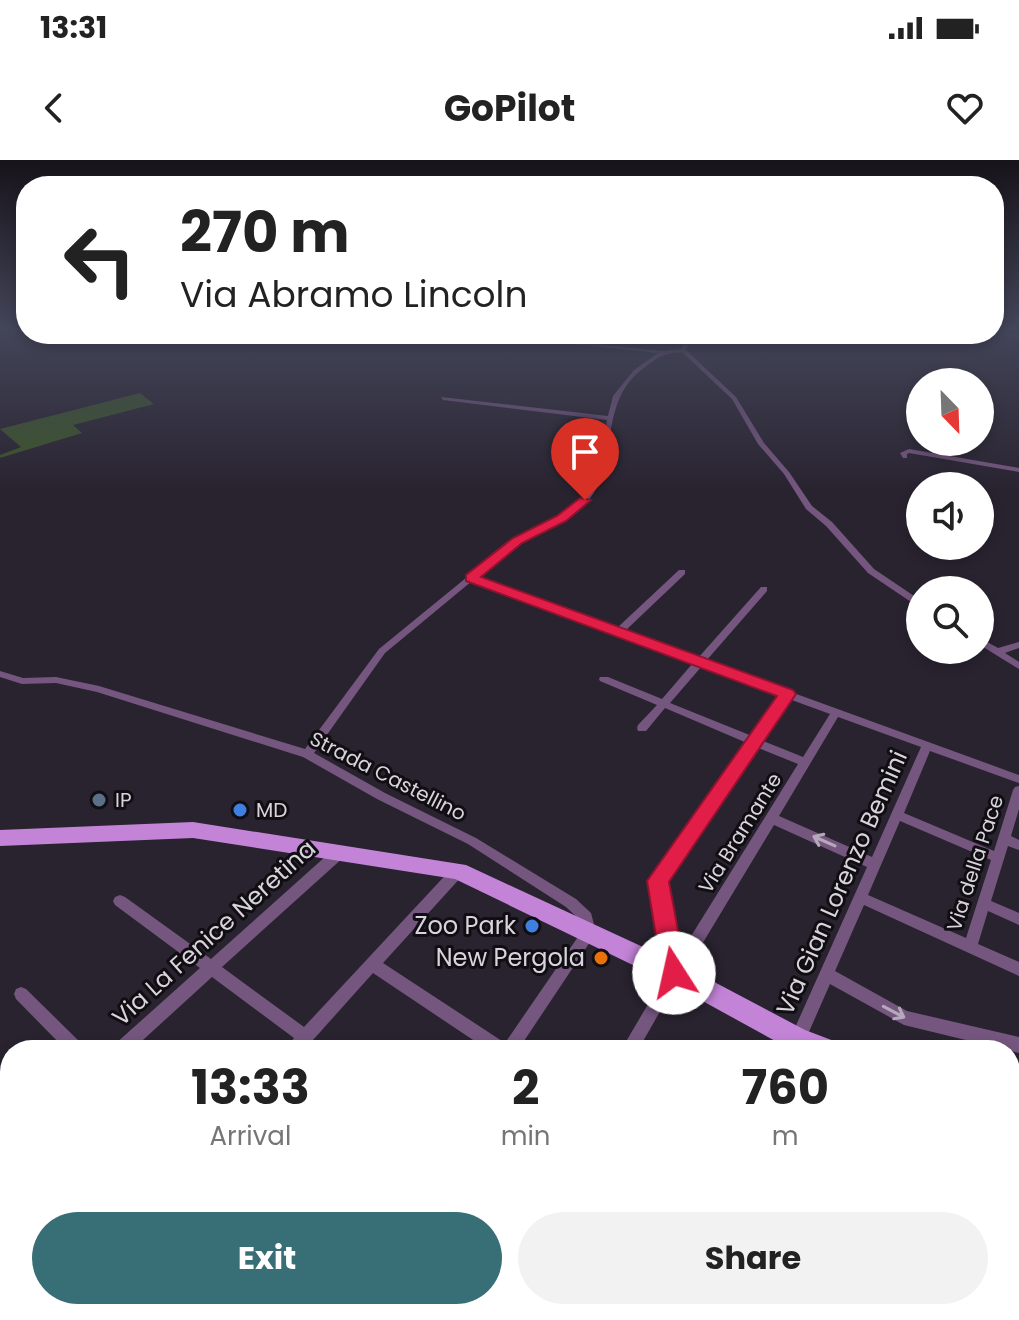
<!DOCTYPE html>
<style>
body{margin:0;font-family:Poppins,sans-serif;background:#f2f2f2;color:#222;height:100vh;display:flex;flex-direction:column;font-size:30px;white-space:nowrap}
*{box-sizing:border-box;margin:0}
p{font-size:26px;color:#767676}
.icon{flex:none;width:44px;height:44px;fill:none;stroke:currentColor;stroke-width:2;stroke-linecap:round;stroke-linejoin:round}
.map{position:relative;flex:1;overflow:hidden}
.details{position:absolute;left:0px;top:880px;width:1020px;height:280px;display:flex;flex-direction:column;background:#fff;border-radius:32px 32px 0 0;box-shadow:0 4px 12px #0003}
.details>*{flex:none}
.banner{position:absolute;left:16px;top:16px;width:988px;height:168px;border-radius:32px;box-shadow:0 4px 12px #0003;background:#fff;color:#222;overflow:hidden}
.needle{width:52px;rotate:157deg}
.fabs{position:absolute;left:906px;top:208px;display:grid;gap:16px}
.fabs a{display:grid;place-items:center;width:88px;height:88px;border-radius:50%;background:#fff;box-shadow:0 4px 12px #0003;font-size:40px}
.pin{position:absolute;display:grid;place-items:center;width:68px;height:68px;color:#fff;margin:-82px -34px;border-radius:50% 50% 50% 0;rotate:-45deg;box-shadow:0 0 8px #0007}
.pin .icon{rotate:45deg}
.me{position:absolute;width:88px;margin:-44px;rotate:350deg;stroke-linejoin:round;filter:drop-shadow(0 0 6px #0008)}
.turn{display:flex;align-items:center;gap:28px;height:168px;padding:0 32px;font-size:36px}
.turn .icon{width:104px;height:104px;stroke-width:2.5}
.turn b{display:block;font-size:56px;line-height:68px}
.eta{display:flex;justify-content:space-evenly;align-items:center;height:136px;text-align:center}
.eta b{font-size:48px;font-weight:700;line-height:56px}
.action{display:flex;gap:16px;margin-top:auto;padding:16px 32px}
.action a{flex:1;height:92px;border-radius:48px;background:#386e75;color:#fff;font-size:32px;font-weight:700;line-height:92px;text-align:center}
.action a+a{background:#f2f2f2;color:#222}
.status{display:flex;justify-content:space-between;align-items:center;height:56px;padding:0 40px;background:#fff;direction:ltr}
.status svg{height:22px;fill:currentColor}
header{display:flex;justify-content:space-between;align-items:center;height:104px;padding:0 32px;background:#fff;font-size:36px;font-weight:700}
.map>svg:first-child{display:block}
.green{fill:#3b5527}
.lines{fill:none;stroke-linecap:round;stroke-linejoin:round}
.minor{fill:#75567f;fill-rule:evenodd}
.primary{fill:#c384d8;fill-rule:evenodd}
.oneway{stroke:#b5a8bb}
.route{fill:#e11d48;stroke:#92132f;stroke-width:2}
.service-dot{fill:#5c6f8a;stroke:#110e13;stroke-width:3}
.shop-dot{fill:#3f7fe0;stroke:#110e13;stroke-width:3}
.food-dot{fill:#e8710a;stroke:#110e13;stroke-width:3}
.labels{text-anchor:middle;stroke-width:6;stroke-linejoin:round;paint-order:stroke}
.street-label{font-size:20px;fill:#d8d4dc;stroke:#110e13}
.poi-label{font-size:20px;fill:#d8d4dc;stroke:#110e13;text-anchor:start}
.near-street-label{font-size:24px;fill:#d8d4dc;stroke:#110e13}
.near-poi-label{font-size:24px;fill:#d8d4dc;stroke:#110e13;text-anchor:end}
</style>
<div class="status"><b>13:31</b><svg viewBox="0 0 49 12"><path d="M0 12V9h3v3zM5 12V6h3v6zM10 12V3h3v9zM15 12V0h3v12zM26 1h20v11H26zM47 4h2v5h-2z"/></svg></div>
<header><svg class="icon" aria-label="back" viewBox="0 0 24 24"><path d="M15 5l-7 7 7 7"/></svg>GoPilot<svg class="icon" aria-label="heart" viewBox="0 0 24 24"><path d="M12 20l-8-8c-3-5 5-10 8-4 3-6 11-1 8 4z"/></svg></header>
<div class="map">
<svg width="1019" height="1160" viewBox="0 0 1019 1160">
<rect width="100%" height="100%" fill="#292330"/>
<path class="green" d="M140 233 154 244 73 265 82 273 0 298V295L21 287 0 269Z"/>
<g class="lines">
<path class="minor" d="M994 171 1019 176V178L994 173Z
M476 174H493L663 191 681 189 687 174H691L686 190 736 237 764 283 789 312 812 346 832 362 874 409 920 440V447L917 446 868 413 826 366 806 349 784 314 758 284 732 239 682 192C661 194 660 196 644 208 597 241 620 304 588 341 570 362 542 367 520 382 505 392 491 406 477 417L617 468 679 410H685V414L625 471 698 498 761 427H767V431L706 501 1019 615V623L930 591 904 653 994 691 1013 630 1015 627 1019 626V649L1011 676 1019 680V690L1008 686 991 741 1019 753V765L988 751 978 784 1019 802V816L864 745 835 811 907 851 1019 877V893L904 865 830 824 801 890H785L867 707 774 665 681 819 678 820 638 890H621L667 812 651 721 747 583 665 548 646 571H638L637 568 638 565 657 545 600 521 599 519 600 517H608L662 539 693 503 472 421 385 493 314 593 385 633 476 678 576 739 591 753 596 772 594 776 518 890H488L373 813 304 890H285L294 878 212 817 132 890H112L114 885 200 808 115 745 113 741 115 737 120 735 125 737 211 799 335 688 340 687 345 688 346 692 345 696 222 807 304 867 453 707 458 706 463 707 465 711 463 715 383 803 505 883 582 771 580 760 566 747 468 684 377 639 303 597 97 532 56 523 22 524 0 517V511L23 518 56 517 99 526 305 589 379 489 515 378 558 357 582 339 593 322 607 260 443 240 441 237 608 256 613 236 634 210 658 193ZM702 506 781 535 752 576 670 543ZM789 539 830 554 803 597 761 580ZM838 557 921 587 872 697 779 656ZM756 587 798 604 678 797 665 722ZM900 661 991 700 966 778 868 735Z
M909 289 1019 308V312L909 293 907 294V298H903L900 293Z
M980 478 998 488 1019 482V488L1005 493 1019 502V509L980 485Z
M21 827 26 829 83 885 85 890H66L16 839 14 834 16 829Z
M10 979V1000L0 1006V985Z
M1010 1040 1019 1044V1065L1010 1061Z
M40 1150H68L73 1160H34Z
M465 1150H486L482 1160H461Z
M551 1150C565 1150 578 1145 584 1160 570 1160 557 1160 551 1150Z
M683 1150H703L700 1160H680Z
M864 1150H884L882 1160H862Z
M923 1150C937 1150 949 1145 955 1160H930Z"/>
<path class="primary" d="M193 662 466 705 684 806 805 870 834 881 838 890 788 888 668 822 455 719 193 678 0 686V670Z
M1010 932 1019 934V962L1010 960Z"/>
</g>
<defs><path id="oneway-shaft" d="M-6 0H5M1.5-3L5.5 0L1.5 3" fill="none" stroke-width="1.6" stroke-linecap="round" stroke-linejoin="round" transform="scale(2)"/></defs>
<g class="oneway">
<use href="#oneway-shaft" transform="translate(824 681) rotate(-156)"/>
<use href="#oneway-shaft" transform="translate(894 852) rotate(28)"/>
</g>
<linearGradient id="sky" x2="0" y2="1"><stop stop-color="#17131a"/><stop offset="0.51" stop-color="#434559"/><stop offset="1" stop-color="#434559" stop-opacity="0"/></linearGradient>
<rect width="1019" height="331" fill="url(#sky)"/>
<path class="route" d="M580 338 591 340 566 361 522 383 481 417 793 530 796 534 669 722 686 813 683 821 674 824 665 821 662 813 647 721 777 536 466 421V415L513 378 557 356Z"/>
<circle class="service-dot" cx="99" cy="640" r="8"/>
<g class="shop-dot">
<circle cx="240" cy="650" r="8"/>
<circle cx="532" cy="766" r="8"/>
</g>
<circle class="food-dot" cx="601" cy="798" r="8"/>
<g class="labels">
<g class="street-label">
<text transform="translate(388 616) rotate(27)" y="7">Strada Castellino</text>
<text transform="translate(740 673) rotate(-58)" y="7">Via Bramante</text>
<text transform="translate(975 703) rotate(-72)" y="7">Via della Pace</text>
</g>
<g class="poi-label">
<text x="115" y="647">IP</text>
<text x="256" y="657">MD</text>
</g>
<g class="near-street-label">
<text transform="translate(842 723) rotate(-66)" y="8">Via Gian Lorenzo Bemini</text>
<text transform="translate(214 773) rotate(-42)" y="8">Via La Fenice Neretina</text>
</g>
<g class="near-poi-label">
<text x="516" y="774">Zoo Park</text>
<text x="585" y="806">New Pergola</text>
</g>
</g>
</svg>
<div class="fabs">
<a><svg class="needle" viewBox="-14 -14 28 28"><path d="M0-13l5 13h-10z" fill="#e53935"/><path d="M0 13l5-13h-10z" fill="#767676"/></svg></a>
<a><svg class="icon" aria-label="sound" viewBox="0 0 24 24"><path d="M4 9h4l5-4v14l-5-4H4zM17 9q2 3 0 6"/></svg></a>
<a><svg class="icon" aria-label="search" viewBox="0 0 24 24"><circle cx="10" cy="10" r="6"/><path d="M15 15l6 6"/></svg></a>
</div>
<div class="pin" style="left:585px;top:340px;background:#d93025"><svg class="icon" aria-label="arrive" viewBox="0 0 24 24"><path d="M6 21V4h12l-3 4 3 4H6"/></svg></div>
<svg class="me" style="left:674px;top:813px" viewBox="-20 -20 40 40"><circle r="19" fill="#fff"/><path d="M0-13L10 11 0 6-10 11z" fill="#e11d48"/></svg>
<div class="banner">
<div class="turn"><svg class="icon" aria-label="left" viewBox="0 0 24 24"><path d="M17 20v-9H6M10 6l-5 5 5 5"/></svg><div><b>270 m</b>Via Abramo Lincoln</div></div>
</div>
<section class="details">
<div class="eta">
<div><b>13:33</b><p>Arrival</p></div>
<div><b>2</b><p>min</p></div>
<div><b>760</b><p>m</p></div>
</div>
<div class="action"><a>Exit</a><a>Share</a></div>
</section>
</div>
